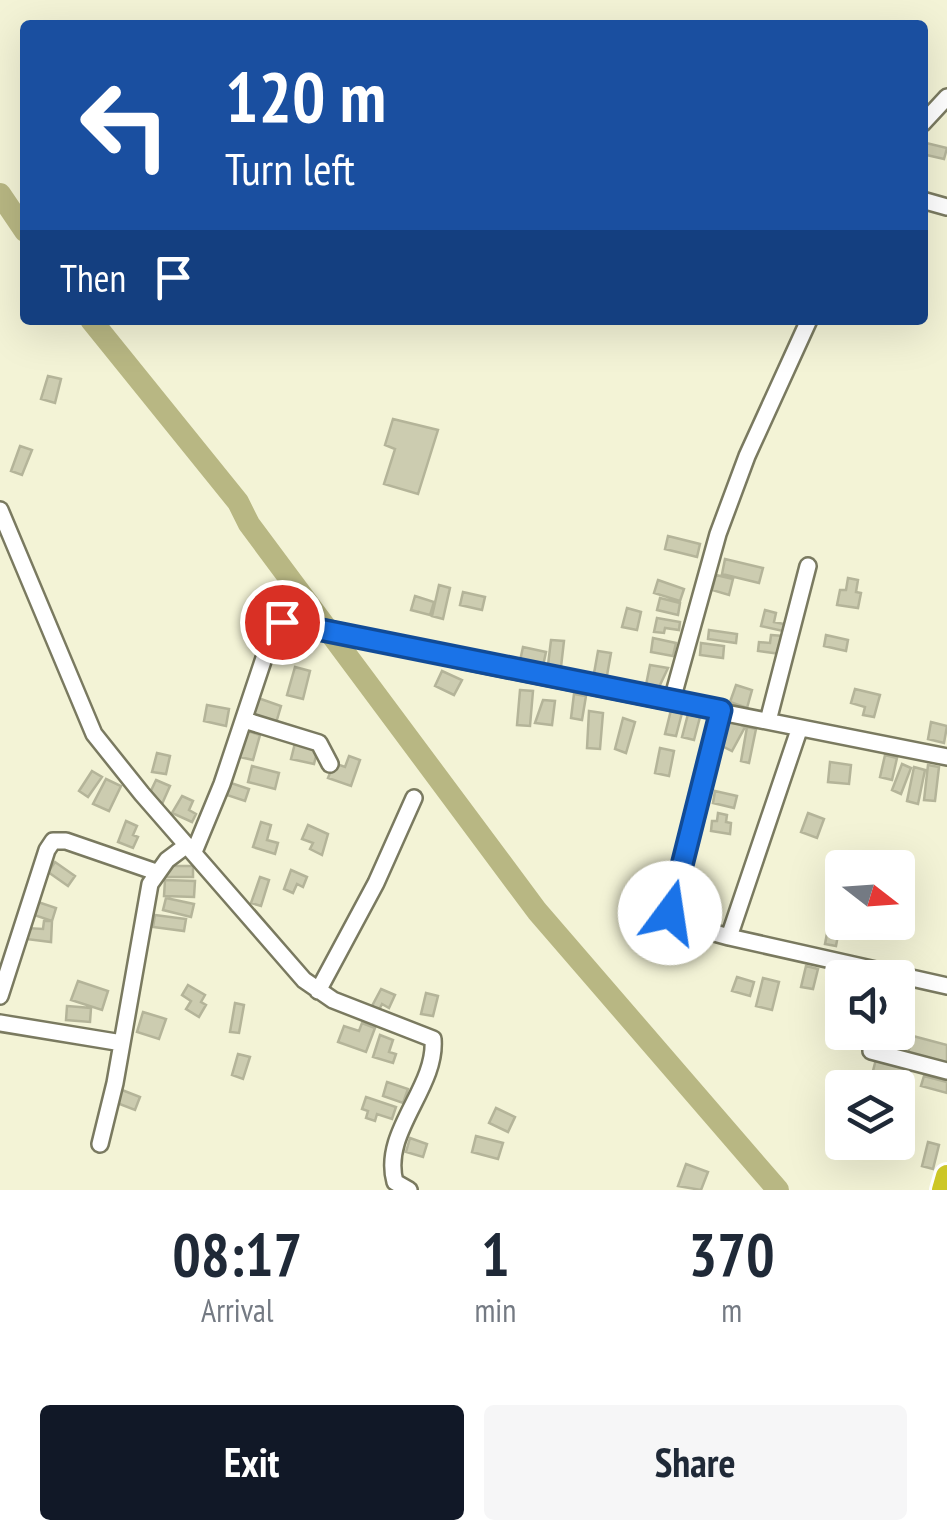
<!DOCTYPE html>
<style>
body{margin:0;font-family:"PT Sans Narrow",sans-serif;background:#f6f6f7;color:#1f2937;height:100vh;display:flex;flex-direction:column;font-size:38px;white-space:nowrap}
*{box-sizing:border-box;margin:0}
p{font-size:32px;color:#747a83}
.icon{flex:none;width:55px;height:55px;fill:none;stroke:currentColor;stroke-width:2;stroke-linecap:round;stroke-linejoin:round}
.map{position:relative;height:1190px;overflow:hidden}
.sheet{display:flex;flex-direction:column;background:#fff;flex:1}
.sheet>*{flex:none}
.hud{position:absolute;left:20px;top:20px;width:908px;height:305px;border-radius:10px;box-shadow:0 10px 40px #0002;background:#1a4fa0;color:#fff;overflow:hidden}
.needle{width:65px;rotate:107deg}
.fabs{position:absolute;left:825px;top:850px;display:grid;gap:20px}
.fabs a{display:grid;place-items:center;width:90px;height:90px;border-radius:10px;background:#fff;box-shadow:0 10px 40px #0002;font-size:50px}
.pin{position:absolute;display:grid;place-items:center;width:85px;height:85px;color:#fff;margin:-42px;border:5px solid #fff;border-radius:50%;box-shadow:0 2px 10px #0007}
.me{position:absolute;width:110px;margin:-55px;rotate:14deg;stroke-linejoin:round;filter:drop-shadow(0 0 8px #0008)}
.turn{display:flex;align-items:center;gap:35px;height:210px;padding:0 40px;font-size:45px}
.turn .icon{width:130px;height:130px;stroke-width:2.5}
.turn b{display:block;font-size:70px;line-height:85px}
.then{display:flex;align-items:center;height:95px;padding:0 40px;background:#0003;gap:20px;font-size:38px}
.eta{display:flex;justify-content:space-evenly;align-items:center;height:170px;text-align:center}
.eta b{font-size:60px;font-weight:700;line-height:70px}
.primary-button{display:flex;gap:20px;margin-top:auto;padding:20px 40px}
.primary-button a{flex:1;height:115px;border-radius:10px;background:#111827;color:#fff;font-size:40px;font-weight:700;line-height:115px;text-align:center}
.primary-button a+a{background:#f6f6f7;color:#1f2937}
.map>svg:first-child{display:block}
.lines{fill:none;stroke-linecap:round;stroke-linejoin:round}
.river{stroke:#b8b783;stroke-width:22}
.building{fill:#ccccb0;stroke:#b4b499;stroke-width:2.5}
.minor-casing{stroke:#7a7a60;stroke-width:20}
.highway-casing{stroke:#fff;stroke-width:28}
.minor{stroke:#fff;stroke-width:15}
.highway{stroke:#cdc727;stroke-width:22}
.route-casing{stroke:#114b97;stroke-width:25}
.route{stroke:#1a73e8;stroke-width:18}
</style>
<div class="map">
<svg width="947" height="1190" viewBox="0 0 947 1190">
<rect width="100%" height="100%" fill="#f3f3d6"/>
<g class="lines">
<path class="river" d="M0 194 25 231
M91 320 238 502 249 524 537 911 778 1190"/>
</g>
<path class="building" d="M922 142 947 148 944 159 922 154Z
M48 376 61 379 55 403 41 399Z
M393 419 438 430 418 494 384 484 395 449 385 445Z
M20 446 32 450 22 475 11 471Z
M668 536 700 544 697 557 665 549Z
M725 559 763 568 759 583 722 574Z
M716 575 733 579 729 595 712 590Z
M848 578 858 580 856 592 861 593 858 608 837 605 840 590H846Z
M658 580 684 589 680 601 654 593Z
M439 585 450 588 443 619 432 616Z
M463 592 485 597 482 610 460 605Z
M415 596 434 602 430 615 411 610Z
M660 598 680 603 678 615 657 610Z
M627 608 641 612 637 630 622 627Z
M765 610 776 613 774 622 784 624 783 631 761 626Z
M657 618 680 622 679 630 665 628 664 633 654 632Z
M709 630 737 634 736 643 708 639Z
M771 635 783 636 781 654 758 651 759 642 770 643Z
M826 635 848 640 846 651 824 646Z
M653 638 676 643 673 656 651 652Z
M551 640 564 641 561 667 548 665Z
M701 643 724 646 723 658 700 655Z
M523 647 546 652 543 666 520 661Z
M598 651 611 653 606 681 593 679Z
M650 665 668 668 659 687 646 685Z
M295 667 310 671 303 699 287 695Z
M442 671 462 680 454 695 435 686Z
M736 685 752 690 747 708 730 702Z
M855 689 880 695 874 717 863 715 865 707 851 703Z
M520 690 533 691 530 726 517 725Z
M574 694 586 696 582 720 571 718Z
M258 698 281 706 276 723 252 715Z
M543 700 555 701 552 725 535 723Z
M207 705 229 709 226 726 204 721Z
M671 710 682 713 676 736 665 734Z
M589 711 603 713 600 749 587 748Z
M688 714 700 717 694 740 682 737Z
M623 718 635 722 626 753 615 749Z
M726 718 745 727 732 751 714 742Z
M931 722 947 726 944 743 928 739Z
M747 727 756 729 749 763 741 761Z
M247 731 260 735 253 760 240 757Z
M295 743 318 748 314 764 291 759Z
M660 748 674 751 669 776 655 773Z
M157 753 170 756 166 774 152 772Z
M885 755 897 758 892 780 880 777Z
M349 756 360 760 351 786 328 778 334 763 345 767Z
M830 762 851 765 849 784 828 782Z
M902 764 911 768 901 794 892 790Z
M928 765 939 767 935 801 924 800Z
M252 766 279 773 275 789 248 782Z
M914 767 925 770 918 804 907 801Z
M92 771 102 777 88 797 79 791Z
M106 779 121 786 109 811 93 804Z
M156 780 170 786 162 804 148 797Z
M225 781 249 789 245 801 221 793Z
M715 791 737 796 734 808 713 803Z
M182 796 193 801 189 810 196 814 192 822 172 813Z
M718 813 727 815 726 822 731 823 730 834 711 831 712 821H717Z
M808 813 824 819 817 838 801 832Z
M126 821 137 826 133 835 138 837 133 848 118 842Z
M261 822 271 825 267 840 278 843 275 854 253 847Z
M308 825 328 834 322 855 310 849 313 843 302 839Z
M55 862 75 876 68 886 48 872Z
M166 866H193V877H166Z
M291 870 307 877 303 887 297 884 293 893 284 889Z
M260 877 269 880 261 906 251 903Z
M165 880 195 881 194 897 164 896Z
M166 898 194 904 191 917 163 910Z
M32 900 56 908 52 921 28 913Z
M155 915 186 919 184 931 153 927Z
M830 917 841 919 836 946 825 944Z
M44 921H52L51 942 26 939 27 928 43 929Z
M806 966 818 969 813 989 801 987Z
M737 977 754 982 750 996 732 991Z
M763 978 779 982 772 1010 756 1006Z
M78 981 108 991 102 1010 71 1000Z
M188 985 205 995 201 1002 206 1005 199 1017 186 1009 191 1001 182 995Z
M381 989 395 995 389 1008 382 1004 379 1010 372 1006Z
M426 993 438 996 433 1016 421 1014Z
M235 1003 244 1005 239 1033 230 1032Z
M67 1006 91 1008 90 1022 66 1020Z
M143 1012 166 1019 159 1039 137 1032Z
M362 1023 375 1028 366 1052 338 1042 344 1026 359 1031Z
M380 1035 393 1040 389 1052 396 1054 393 1063 373 1057Z
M913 1036 947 1045V1063L908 1053Z
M238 1054 250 1057 243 1079 232 1075Z
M876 1059 911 1070 907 1081 873 1071Z
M924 1076 947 1082V1093L921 1086Z
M387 1082 408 1089 403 1103 383 1096Z
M122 1090 140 1097 135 1110 117 1103Z
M366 1097 396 1107 392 1119 377 1114 375 1121 366 1118 368 1111 362 1109Z
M496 1108 515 1117 508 1132 489 1123Z
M476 1136 503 1143 498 1159 472 1152Z
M410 1138 427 1144 423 1157 406 1152Z
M928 1142 939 1145 933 1169 922 1166Z
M686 1164 708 1172 701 1190 678 1186Z"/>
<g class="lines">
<g class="minor-casing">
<path id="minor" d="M922 124 947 97
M922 200 947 207
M0 510 94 734 142 794 304 980 333 1000 433 1039C437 1088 381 1132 395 1182L409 1190
M672 700 718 534 747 456 809 320
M721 710 672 900 671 921 729 937 947 986
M244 720 319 743 330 764
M768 721 808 566
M194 852 222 784 273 631 283 622 293 621 465 661 947 757
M729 937 799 730
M318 991 376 883 414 798
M0 996 47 850 53 841H66L156 872
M0 1023 122 1043
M871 1051 947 1071
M100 1144 115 1083 150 884 167 860 187 845"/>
</g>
<g class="highway-casing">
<path id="highway" d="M943 1190 947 1176"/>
</g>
<use href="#minor" class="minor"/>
<use href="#highway" class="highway"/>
</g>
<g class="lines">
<g class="route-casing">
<path id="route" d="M282 622 721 710 670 913"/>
</g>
<use href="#route" class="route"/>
</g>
</svg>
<div class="fabs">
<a><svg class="needle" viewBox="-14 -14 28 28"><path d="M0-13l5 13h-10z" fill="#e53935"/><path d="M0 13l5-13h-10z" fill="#747a83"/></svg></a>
<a><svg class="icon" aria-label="sound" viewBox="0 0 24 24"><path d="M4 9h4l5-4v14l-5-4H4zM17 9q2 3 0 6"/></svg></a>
<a><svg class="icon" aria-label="layers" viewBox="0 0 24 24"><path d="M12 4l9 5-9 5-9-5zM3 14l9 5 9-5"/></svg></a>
</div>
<div class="pin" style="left:282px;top:622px;background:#d93025"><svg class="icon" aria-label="arrive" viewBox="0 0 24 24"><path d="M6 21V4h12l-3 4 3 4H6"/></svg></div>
<svg class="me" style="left:670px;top:913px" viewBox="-20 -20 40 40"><circle r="19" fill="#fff"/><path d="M0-13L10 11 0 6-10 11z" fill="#1a73e8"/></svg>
<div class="hud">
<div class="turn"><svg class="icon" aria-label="left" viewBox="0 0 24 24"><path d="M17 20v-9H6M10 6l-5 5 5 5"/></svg><div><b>120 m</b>Turn left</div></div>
<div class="then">Then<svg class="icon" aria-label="arrive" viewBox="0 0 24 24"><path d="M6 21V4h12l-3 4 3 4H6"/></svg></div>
</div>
</div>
<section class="sheet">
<div class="eta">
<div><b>08:17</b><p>Arrival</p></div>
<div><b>1</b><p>min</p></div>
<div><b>370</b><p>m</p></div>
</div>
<div class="primary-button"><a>Exit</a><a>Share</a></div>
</section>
